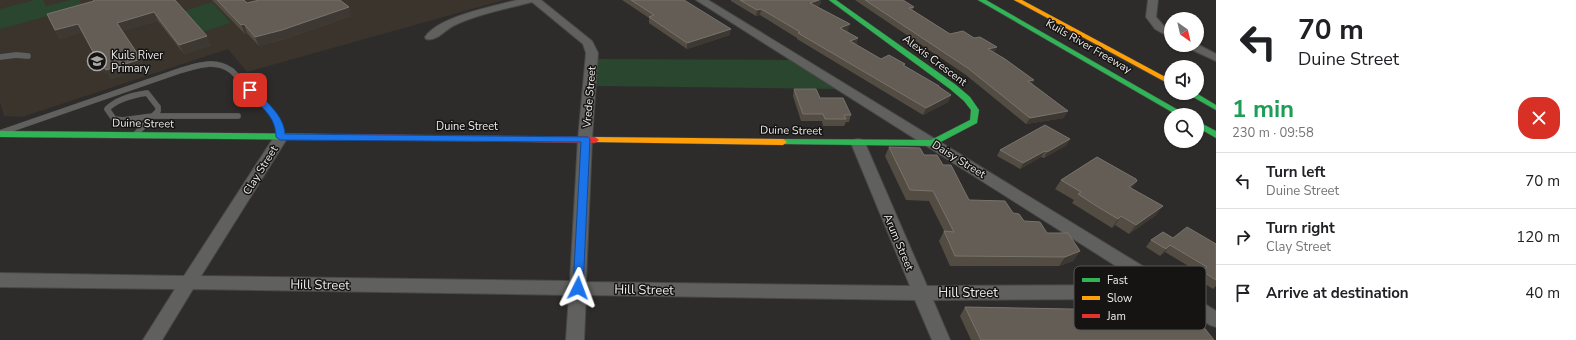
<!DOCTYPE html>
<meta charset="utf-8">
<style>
body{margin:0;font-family:"Nunito Sans",sans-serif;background:#f2f2f2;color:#202124;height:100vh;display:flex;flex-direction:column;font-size:15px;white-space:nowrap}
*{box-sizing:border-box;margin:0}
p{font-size:13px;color:#757577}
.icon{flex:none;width:22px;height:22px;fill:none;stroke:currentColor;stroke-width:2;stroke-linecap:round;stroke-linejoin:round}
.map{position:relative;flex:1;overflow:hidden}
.details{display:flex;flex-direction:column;background:#fff;width:360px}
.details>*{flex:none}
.top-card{background:#fff;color:#202124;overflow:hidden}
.needle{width:26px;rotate:146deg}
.controls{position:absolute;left:1164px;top:12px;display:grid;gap:8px}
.controls a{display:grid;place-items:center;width:40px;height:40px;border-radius:50%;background:#fff;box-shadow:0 1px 3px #0004;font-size:20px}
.pin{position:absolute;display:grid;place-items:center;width:34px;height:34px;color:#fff;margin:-17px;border-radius:8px;box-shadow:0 2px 6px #0006}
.me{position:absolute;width:44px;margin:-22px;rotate:3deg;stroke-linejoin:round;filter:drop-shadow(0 0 3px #0008)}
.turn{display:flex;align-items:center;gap:14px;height:84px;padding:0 16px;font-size:18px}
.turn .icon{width:52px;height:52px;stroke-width:2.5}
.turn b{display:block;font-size:28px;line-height:34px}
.round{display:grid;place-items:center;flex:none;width:42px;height:42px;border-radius:16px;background:#f2f2f2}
.headline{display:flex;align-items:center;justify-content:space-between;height:68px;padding:0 16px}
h1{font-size:24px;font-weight:700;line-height:30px;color:#1e9e55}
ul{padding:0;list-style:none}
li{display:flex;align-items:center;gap:12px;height:56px;padding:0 16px;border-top:1px solid #e0e0e0}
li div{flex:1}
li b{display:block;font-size:15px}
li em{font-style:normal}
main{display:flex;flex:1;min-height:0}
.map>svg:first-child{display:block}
.built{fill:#3a342d}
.green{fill:#2a462f}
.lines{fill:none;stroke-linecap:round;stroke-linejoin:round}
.lane-casing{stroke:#494846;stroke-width:6}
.street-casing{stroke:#494846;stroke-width:2}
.fast-casing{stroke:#494846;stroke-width:1}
.slow-casing{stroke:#494846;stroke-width:1}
.jam-casing{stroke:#494846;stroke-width:1}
.lane{stroke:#60605f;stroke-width:5.5}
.street{fill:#60605f;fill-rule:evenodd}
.fast{fill:#30b455;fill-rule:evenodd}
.slow{fill:#ff9f0a;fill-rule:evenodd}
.jam{fill:#e5322d;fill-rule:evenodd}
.wall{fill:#534c43}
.shaded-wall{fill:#3d3832}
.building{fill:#635d55;stroke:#78736c}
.route{fill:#1a73e8;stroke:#114b97}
.labels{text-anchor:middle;stroke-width:3;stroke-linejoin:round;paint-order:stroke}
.street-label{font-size:11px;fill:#ecebe9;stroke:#151413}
.poi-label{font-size:11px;fill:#ecebe9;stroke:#151413;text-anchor:start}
.near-street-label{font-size:13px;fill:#ecebe9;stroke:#151413}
.key{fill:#151413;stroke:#565453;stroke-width:1}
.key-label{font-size:11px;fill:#ecebe9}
</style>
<main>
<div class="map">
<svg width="1216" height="340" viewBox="0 0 1216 340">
<rect width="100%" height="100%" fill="#2d2c2a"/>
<path class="built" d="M0 0H504L247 72 228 49 22 117 4 116 0 102Z"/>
<path class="green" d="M35 0H43L46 6 70 0H79L88 13 48 16 0 29V9Z
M212 2 231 23 202 32 184 11Z
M598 59 790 60 836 89 597 86Z"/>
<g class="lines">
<g class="lane-casing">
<path id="lane" d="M0 57 16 55 28 56
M147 93 158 107V111L153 116 123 120 114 119 107 109C117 99 133 95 147 93Z
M153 116H238
M0 133 182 70C200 65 216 59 232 71L277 119 281 137
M135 135 153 116"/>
</g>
<g class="street-casing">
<path id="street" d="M517 0H541L592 41 598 53 592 139 586 282 910 286 851 143 853 140 858 139 863 140 865 143 927 286 1146 285 696 0H708L1216 311V327L1210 325 1165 297 1143 299 933 300 950 340H932L915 300 586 295 584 340H566L569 295 193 289 162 340H143L175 289 0 287V273L184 276 276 134H286L288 137 201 276 570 281 578 139 586 53 583 44 532 2C506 9 478 14 453 26 445 30 436 42 426 39L425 37C440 16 492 7 517 0Z
M1148 0H1158L1156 17 1163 25 1171 30V38L1155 29 1146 17Z
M1197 44 1216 54V61L1186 47 1185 45Z"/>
</g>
<g class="fast-casing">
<path id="fast" d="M829 0H836L956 85 970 97 979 110 977 123 933 146 780 144 779 142 783 139 931 140 970 120 971 110 964 101 950 89Z
M978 0H986L1187 115H1177Z
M1186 93H1196L1216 105V110Z
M1197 121 1216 131V138L1197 127Z
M0 131 328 134 332 137 328 140 0 137Z"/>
</g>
<g class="slow-casing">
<path id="slow" d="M1014 0H1022L1171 80V85Z
M595 137 783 139 787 142 783 145 592 142 591 140 592 138Z"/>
</g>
<g class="jam-casing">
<path id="jam" d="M328 134 595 137 599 140 595 143 325 139 324 137 325 135Z"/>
</g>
<use href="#lane" class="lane"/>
<use href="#street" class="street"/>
<use href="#fast" class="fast"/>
<use href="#slow" class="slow"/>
<use href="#jam" class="jam"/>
</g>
<path class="wall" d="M93 0H175L211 45 184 54 158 21 122 31 146 68 111 79 107 72 104 73 82 32 60 39 55 30 93 2Z
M212 0H244L247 3 351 16 285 39 259 46 247 33 245 34Z
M622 0H684L730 35 687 49 649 23V18Z
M731 0H821L820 5 817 6 848 31 846 32 858 38 856 45 881 59 905 64 904 66 939 87 951 95 948 102 923 115 797 39V38L760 15 756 16 731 1Z
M855 0H903L914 7 912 10 950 34 995 53 1032 84 1064 118 1026 124 966 75Z
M794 89 820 98 851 115 849 122H846L844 126H823L822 121H801L793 96Z
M1067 145 1044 158 1041 157 1020 169 997 156 1000 150Z
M889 147 924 155 943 165 969 200 1013 213 1024 221 1047 233 1080 251 1073 261 1059 266H950L939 241 944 231 929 201 906 200 885 156Z
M1061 180 1132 189 1156 215 1129 234 1115 225 1112 228 1072 203 1074 200 1055 189Z
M1173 238 1216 244V286L1213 289 1196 278 1200 273 1165 252 1160 256 1146 247 1151 240Z
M965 307 1120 310 1122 308 1169 313 1192 325 1214 340H971L960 316Z"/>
<path class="shaded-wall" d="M819 0H821L820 5 809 9 810 3Z
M349 7 351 16 285 39 259 46 255 37Z
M761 9 760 15 756 16 757 10Z
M154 12 158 21 121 32 117 23Z
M78 24 83 32 60 39 55 30Z
M244 24 247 33 245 34 241 25Z
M850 24 848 31 838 35 840 28Z
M731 29 730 35 687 49V43Z
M207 36 211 45 184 54 179 45Z
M858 38 856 45 850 41Z
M997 47 994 53 988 49Z
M141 59 146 68 111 79 107 72 104 73 99 63 101 62Z
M1034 80 1031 87 1028 81Z
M951 95 948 102 923 115 926 108Z
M1068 111 1064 118 1026 124 1030 118Z
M1070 139 1067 145 1044 158 1047 152Z
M1045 151 1041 157 1020 169 1023 163Z
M1137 181 1131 190 1129 187Z
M1163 206 1156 215 1129 234 1136 225Z
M1121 216 1115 225 1112 228 1118 219Z
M1170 245 1165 252 1160 256 1166 249Z
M1080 251 1073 261 1059 266 1065 257Z"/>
<path class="building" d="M93 0H175L207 36 179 45 154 12 117 23 141 59 106 70 101 62 99 63 78 24 55 30 47 14 94 1Z
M217 0H244L247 3 259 0H340L349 7 282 30 255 37 244 24 241 25Z
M631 0H684L731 29 687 43 649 17 654 15Z
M740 0H819L810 3 850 24 840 28 858 38 850 41 881 59 889 55 905 64 903 65 939 86H938L951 95 926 108 798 33 800 32 761 9 757 10Z
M865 0H903L914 7 909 8 950 34 963 31 974 38 980 37 997 47 988 49 1005 59 1034 80 1028 81 1068 111 1030 118 969 69Z
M794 89H816L820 98H843L851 115H844L846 119H825L823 114H803Z
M1045 125 1070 139 1047 152 1045 151 1023 163 1000 150Z
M889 147 920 148 924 155H937L943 165H951L969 200 1005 201 1013 213 1019 214 1024 221 1040 222 1047 233H1068L1080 251 1065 257 955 256 944 231 954 232 933 191 910 190Z
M1097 157 1136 179 1137 181 1129 187 1163 206 1136 225 1121 216 1118 219 1098 207 1078 194 1081 192 1061 180Z
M1187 227 1216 244V280L1202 271 1207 267 1170 245 1166 249 1151 240 1163 232 1173 238Z
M965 307 1124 310 1122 308H1165L1169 313H1183L1192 325H1202L1214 340H981Z"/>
<path class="route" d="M250 87 253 88C265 101 284 115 285 134L588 137 590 139 583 288 582 291 578 292 574 291 573 288 581 142 280 140 276 137C276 115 259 106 246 90Z"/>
<defs>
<g id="school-ring" transform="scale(1)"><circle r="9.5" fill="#151413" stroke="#a9a8a6" stroke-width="1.5"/><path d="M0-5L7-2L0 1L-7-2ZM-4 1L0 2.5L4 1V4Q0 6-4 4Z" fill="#a9a8a6"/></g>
</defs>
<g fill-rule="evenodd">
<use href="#school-ring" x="97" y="61"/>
</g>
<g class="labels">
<g class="street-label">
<text transform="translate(1089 46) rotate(30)" y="4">Kuils River Freeway</text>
<text transform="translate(935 60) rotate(37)" y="4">Alexis Crescent</text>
<text transform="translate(589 97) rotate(-85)" y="4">Vrede Street</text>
<text transform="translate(143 123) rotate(1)" y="4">Duine Street</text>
<text x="467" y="130">Duine Street</text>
<text transform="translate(791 130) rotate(1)" y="4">Duine Street</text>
<text transform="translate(959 159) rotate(32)" y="4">Daisy Street</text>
<text transform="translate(260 170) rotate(-58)" y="4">Clay Street</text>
<text transform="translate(899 242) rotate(67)" y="4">Arum Street</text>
</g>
<g class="poi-label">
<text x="111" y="59">Kuils River<tspan x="111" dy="13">Primary</tspan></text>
</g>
<g class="near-street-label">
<text transform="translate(320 284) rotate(1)" y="5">Hill Street</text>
<text transform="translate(644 289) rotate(1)" y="5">Hill Street</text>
<text x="968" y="297">Hill Street</text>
</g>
</g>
<rect x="1074" y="266" width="132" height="64" rx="6" class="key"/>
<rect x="1082" y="278" width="18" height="4" fill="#30b455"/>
<rect x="1082" y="296" width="18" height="4" fill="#ff9f0a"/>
<rect x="1082" y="314" width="18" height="4" fill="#e5322d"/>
<g class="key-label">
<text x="1107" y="284">Fast</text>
<text x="1107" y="302">Slow</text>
<text x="1107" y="320">Jam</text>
</g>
</svg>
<div class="controls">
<a><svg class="needle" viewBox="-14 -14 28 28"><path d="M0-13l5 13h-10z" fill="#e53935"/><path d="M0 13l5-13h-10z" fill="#757577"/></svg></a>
<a><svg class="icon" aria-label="sound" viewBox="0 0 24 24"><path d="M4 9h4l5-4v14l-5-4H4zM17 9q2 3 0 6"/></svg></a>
<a><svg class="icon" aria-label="search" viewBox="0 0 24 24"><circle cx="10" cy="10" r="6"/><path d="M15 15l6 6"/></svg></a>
</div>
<div class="pin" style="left:250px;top:90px;background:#d93025"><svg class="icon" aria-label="arrive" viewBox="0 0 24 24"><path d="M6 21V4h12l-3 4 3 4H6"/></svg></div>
<svg class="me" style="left:578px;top:288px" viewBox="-20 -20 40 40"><path d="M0-17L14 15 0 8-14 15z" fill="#1a73e8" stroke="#fff" stroke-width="4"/></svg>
</div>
<section class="details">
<div class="top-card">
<div class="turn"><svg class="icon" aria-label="left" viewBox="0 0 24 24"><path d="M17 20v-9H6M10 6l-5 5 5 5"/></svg><div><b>70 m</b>Duine Street</div></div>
</div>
<div class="headline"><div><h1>1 min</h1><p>230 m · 09:58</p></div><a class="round" style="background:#d93025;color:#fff"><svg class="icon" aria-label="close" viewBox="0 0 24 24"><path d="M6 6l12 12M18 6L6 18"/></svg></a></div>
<ul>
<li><svg class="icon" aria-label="left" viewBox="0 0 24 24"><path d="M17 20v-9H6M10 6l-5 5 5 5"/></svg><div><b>Turn left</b><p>Duine Street</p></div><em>70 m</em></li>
<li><svg class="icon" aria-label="right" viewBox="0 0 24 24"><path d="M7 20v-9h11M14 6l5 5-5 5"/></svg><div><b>Turn right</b><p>Clay Street</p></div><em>120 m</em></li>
<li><svg class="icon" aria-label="arrive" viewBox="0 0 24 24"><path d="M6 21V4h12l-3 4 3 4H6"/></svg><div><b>Arrive at destination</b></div><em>40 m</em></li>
</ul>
</section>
</main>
